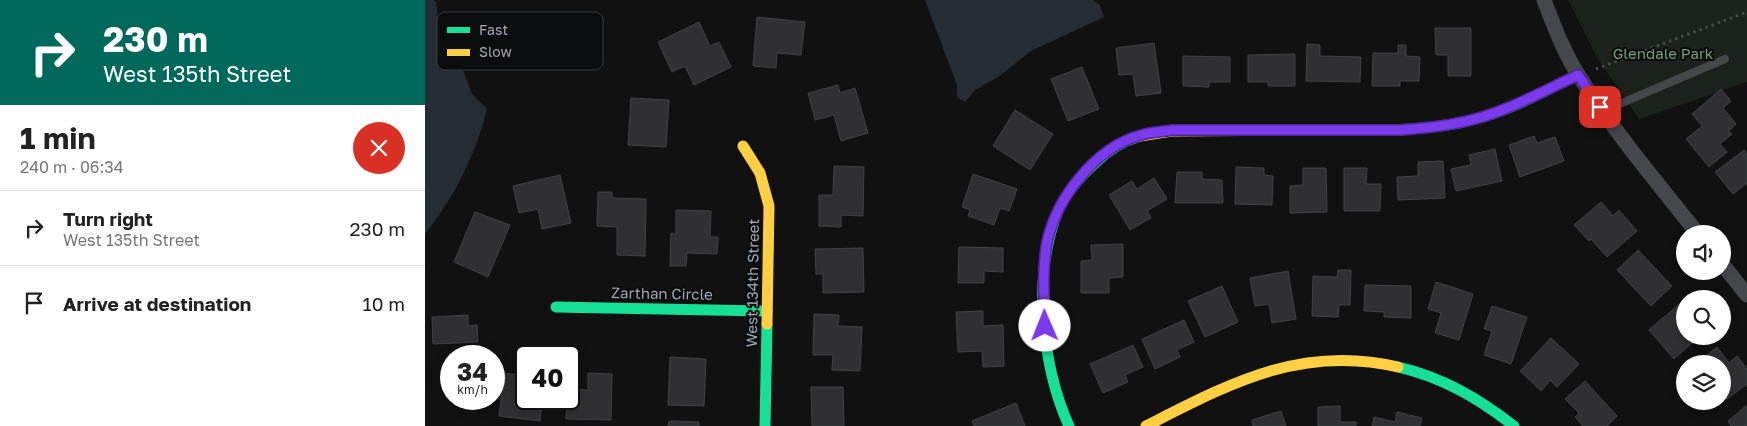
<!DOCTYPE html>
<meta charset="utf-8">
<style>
body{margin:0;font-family:"Golos Text",sans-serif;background:#f6f6f6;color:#222;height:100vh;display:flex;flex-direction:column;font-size:19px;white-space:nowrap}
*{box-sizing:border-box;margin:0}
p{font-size:16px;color:#767676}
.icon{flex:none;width:28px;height:28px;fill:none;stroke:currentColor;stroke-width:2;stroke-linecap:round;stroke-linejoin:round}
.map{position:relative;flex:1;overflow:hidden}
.side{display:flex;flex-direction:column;background:#fff;width:425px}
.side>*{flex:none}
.hud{background:#00695c;color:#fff;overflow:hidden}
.fabs{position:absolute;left:1251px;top:225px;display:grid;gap:10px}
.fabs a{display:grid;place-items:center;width:55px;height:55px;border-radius:50%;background:#fff;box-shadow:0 2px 12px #0003;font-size:25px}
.speed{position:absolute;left:15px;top:345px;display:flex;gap:10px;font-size:25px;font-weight:700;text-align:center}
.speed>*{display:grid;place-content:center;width:65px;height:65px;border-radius:50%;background:#fff;box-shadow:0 2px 12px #0003;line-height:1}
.speed small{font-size:12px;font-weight:400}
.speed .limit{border:2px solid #111;border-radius:8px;background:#fff;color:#111}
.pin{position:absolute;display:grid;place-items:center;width:42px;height:42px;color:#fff;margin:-21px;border-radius:10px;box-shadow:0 2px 8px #0006}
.me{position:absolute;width:55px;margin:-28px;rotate:359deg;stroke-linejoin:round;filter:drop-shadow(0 0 4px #0008)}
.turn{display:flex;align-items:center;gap:18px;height:105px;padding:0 20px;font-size:22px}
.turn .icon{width:65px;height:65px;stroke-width:2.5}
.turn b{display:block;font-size:35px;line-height:42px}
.round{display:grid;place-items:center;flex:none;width:52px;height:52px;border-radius:26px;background:#f6f6f6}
.headline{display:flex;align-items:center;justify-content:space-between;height:85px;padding:0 20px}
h1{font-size:30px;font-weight:700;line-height:38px}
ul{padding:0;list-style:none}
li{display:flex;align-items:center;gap:15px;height:75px;padding:0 20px;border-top:1px solid #e0e0e0}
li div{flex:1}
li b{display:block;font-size:19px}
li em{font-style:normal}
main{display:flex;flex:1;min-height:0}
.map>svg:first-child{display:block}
.green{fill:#1b221b}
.water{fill:#252d33}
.building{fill:#303032;stroke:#404245}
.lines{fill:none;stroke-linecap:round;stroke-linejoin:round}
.path{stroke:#47484c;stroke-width:3;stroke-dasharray:2.5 4;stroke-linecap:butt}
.lane{stroke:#45474a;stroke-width:8}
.street{stroke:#45474a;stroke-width:15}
.fast{stroke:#16e098;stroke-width:11}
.slow{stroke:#ffcf43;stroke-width:11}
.route-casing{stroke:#51269a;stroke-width:12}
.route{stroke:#7c3aed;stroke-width:9}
.labels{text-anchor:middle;stroke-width:4;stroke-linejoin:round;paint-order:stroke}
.park-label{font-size:15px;fill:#799f77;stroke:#0b0c0d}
.street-label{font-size:15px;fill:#a1a8b3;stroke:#0b0c0d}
.key{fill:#0b0c0d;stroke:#383b3f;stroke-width:1}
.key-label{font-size:14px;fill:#a1a8b3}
</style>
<main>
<section class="side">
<div class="hud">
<div class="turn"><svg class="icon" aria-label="right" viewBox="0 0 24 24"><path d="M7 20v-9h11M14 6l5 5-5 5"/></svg><div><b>230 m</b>West 135th Street</div></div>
</div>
<div class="headline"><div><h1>1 min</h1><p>240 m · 06:34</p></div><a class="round" style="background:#d93025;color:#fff"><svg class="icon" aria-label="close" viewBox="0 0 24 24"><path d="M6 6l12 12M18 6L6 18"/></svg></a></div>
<ul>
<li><svg class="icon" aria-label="right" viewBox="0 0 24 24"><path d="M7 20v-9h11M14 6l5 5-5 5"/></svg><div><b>Turn right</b><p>West 135th Street</p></div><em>230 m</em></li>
<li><svg class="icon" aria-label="arrive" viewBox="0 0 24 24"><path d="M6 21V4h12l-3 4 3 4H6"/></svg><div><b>Arrive at destination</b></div><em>10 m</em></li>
</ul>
</section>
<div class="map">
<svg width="1322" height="426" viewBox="0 0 1322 426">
<rect width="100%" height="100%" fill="#111"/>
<path class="green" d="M1143 0H1322V82L1214 119 1171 56Z"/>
<path class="water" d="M0 0H8L11 2 16 39 35 62 47 94 62 109C51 154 29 198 0 234Z
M500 0H667L675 5 679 17 606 51 573 77 550 90 540 102 532 97V85Z"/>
<path class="building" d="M332 17 380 22 376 55 352 53 351 68 328 66Z
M274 22 285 46 294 42 306 67 269 85 260 66 247 72 233 42Z
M1010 28H1046V76H1023V55H1011Z
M729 43 736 93 711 96 708 74 694 75 691 48Z
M882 44 895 45V56L936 57 935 82 881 81Z
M973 45H981V56L995 57 994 81H975V86H947L948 53H973Z
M870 54V86H843V82H823V55Z
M758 56 805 57V82H784V87L758 86Z
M657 67 674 109 643 121 626 79Z
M413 85 415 93 430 88 443 133 416 141 409 115 390 120 383 93Z
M1296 89 1306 101 1298 108 1311 124 1304 131 1307 134 1295 144 1302 152 1284 167 1261 139 1277 126 1267 114Z
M206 98 244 100 241 147 203 145Z
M590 110 628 134 605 170 568 146Z
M1109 136 1112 143 1130 137 1139 161 1095 177 1084 145Z
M1070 149 1077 181 1031 191 1026 169 1046 165 1044 155Z
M1319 150 1322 154V183L1308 194 1290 172Z
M1018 161 1020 198 973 200 972 177 993 176V162Z
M409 166 439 167 438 216 416 215V227L394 226V195H408Z
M811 167 839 168V175L848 176 847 205 810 204Z
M878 168H901L902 212 865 213V186L878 185Z
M919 168H942L941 184H956L955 211H919Z
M752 172H777V179L797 180 798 203H750Z
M548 174 592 189 584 211 575 208 569 225 543 216 545 210 537 207Z
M135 175 146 223 117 229 113 209 94 213 88 186Z
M729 178 742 199 722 211 726 218 705 230 684 195 707 181 712 189Z
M173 192H187V198L221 199 220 256 192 255V227L172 226Z
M1176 202 1188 216 1194 210 1212 231 1182 257 1166 239 1164 241 1149 225Z
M251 210 286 211 285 237H293L292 254 262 253 261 266H245L246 233 251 234Z
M50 212 85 225 63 277 29 262Z
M698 244V277L684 278V293H656V261L667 260 666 245Z
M534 247 578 248V272L559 271V283H533Z
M438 248 439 292 398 293V274H391L390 249Z
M1213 250 1247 286 1226 306 1192 270Z
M913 270H926L925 305H914L913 317 887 316 888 276 912 277Z
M863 271 871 319 847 323 844 304 830 306 825 278Z
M1011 282 1048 294 1034 340 1010 333 1016 313 1003 309Z
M940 285 986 286V318L959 317V312L939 311Z
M797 286 813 322 780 337 763 301Z
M1259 300 1260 336H1265L1269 341 1249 359 1224 330Z
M1067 306 1102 317 1086 364 1059 355 1067 331 1059 329Z
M558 311V326L578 325 579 366 558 367 557 351 533 352 531 312Z
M389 314 414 315 413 326 437 327 435 371 407 370 408 355H388Z
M43 315V326L52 325 53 342 8 344 7 317Z
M759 320 769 342 752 350 755 357 730 369 717 339Z
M1126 338 1154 364 1132 387 1125 380 1116 391 1095 371Z
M708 345 718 367 700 375 703 382 678 393 665 364Z
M1292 347 1304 363 1312 356 1322 369V384L1302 399 1298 394V364H1275L1273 362Z
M245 357 281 359 279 406 243 405Z
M79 373 101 376V399H118L115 421 74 416Z
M163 373 187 374 186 420 141 419 142 399H144V389L163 390Z
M1160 381 1192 416 1182 426H1158L1150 417 1154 413 1140 399Z
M386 387H418L419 426H387Z
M591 403 600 426H549L547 421Z
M1322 405V426H1306L1303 421Z
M915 406V422H931V426H893V407Z
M856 411 861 426H828L827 420Z
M972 412 997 418 995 426H947L949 417 970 422Z
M244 421 274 422V426H243Z"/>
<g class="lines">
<path class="path" d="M1171 69 1322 12"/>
<path class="lane" d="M1178 111 1300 59"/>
<path class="street" d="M1119 0C1129 26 1139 53 1154 76 1189 132 1232 182 1273 234
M1298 265 1322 295"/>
<path class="fast" d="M893 130C949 130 1004 133 1058 117 1091 107 1122 90 1153 75
M131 307 342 311
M973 367C1017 377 1053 398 1089 426
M340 426 342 324
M644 426C617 366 607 273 633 211 641 192 655 177 670 163 682 151 698 141 715 136"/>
<path class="slow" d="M715 136 747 131 893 130
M318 146 335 173 344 206 342 324
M721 426C804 384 876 344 973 367"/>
</g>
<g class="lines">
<g class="route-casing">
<path id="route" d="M620 326C619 298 617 268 622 242 632 197 671 147 716 135 726 132 737 132 747 130H977C1001 128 1024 126 1046 120 1083 111 1118 91 1153 75L1175 107"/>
</g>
<use href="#route" class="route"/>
</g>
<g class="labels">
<g class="park-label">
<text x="1238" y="59">Glendale Park</text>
</g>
<g class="street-label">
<text transform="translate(328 283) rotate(-89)" y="5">West 134th Street</text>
<text transform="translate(237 294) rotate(1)" y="5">Zarthan Circle</text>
</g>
</g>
<rect x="12" y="12" width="166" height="58" rx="8" class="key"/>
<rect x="22" y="27" width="23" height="6" fill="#16e098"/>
<rect x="22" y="49" width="23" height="7" fill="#ffcf43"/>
<g class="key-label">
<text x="54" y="35">Fast</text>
<text x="54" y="57">Slow</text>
</g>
</svg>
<div class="fabs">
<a><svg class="icon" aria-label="sound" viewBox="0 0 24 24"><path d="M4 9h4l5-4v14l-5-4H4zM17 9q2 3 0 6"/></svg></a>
<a><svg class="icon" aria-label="search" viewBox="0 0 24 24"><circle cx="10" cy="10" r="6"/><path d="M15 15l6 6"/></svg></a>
<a><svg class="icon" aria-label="layers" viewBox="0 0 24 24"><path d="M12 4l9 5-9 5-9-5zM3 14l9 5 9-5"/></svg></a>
</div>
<div class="speed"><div>34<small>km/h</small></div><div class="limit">40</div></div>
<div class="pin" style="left:1175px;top:107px;background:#d93025"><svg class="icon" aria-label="arrive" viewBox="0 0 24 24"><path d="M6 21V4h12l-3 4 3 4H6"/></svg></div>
<svg class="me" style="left:620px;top:326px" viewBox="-20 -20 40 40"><circle r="19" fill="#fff"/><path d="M0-13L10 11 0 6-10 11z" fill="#7c3aed"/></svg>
</div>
</main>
